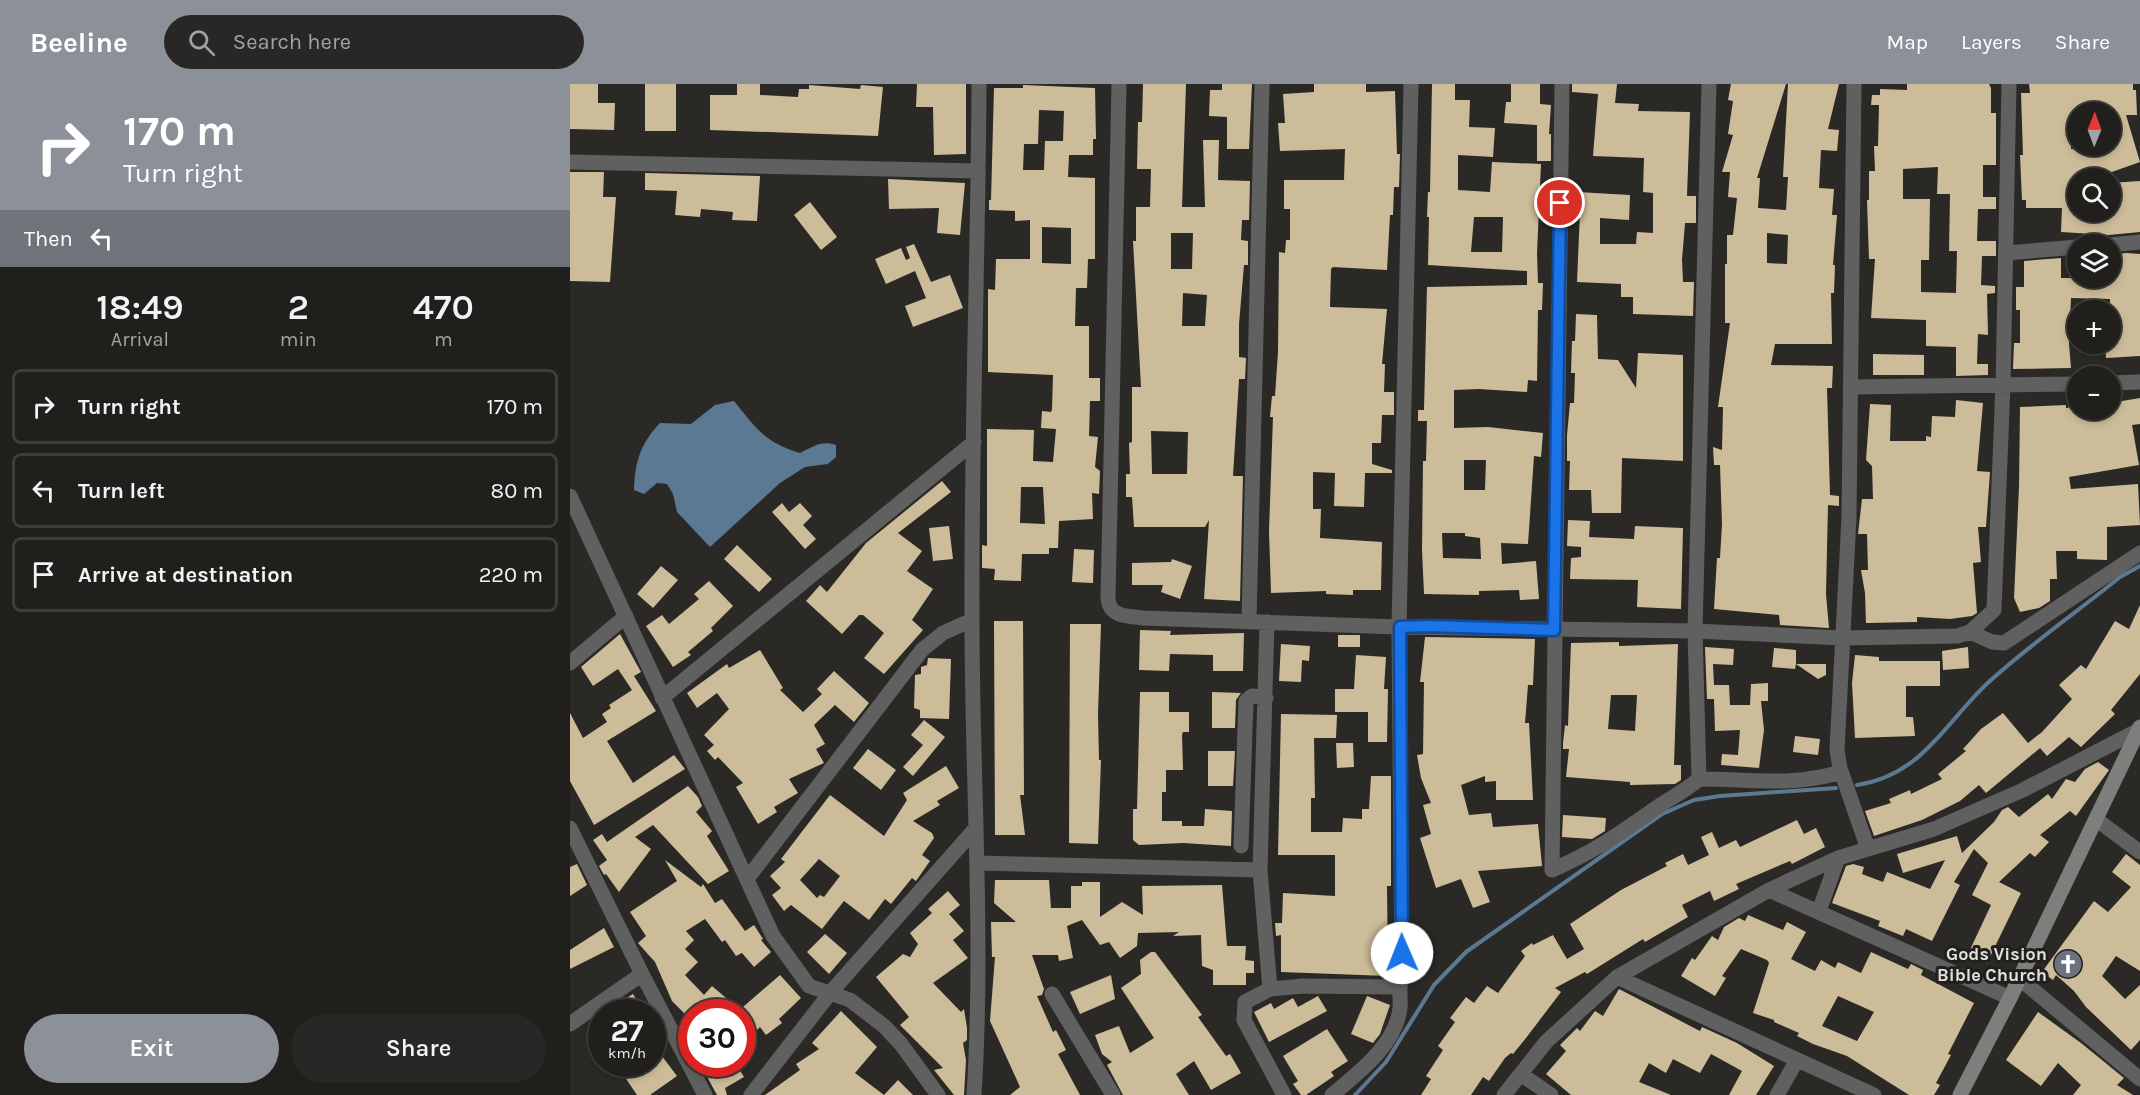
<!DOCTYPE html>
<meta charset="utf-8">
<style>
body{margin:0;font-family:Karla,sans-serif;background:#282725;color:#f1f3f6;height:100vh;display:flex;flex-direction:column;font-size:22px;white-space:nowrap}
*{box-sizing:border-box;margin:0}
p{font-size:20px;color:#a2a2a3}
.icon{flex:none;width:33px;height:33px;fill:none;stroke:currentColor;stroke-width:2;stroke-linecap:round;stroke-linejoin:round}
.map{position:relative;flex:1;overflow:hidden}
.panel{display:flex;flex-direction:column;background:#201f1c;width:570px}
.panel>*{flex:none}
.top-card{background:#8c9099;color:#fff;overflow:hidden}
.needle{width:39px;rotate:1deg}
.fabs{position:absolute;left:1497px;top:18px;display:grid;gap:12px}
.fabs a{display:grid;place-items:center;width:54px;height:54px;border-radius:50%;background:#201f1c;box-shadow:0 3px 9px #0003,0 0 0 2px #3d3d3b;font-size:30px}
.speed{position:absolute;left:18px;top:915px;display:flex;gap:12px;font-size:30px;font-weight:700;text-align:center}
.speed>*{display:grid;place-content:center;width:78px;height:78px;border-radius:50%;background:#201f1c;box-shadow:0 3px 9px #0003,0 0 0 2px #3d3d3b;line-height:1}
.speed small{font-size:15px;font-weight:400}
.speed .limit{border:9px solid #d22;background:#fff;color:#111}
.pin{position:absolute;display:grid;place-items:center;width:51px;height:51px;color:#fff;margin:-26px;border:3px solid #fff;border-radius:50%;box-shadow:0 2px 6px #0007}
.me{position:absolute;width:66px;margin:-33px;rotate:359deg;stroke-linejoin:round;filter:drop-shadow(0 0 4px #0008)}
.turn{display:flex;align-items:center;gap:21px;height:126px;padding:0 24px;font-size:27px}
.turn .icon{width:78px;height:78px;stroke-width:2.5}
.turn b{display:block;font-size:42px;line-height:51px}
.then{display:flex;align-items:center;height:57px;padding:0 24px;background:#0003;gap:12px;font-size:22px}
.eta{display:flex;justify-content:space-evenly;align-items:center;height:102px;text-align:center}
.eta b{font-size:36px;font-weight:600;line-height:42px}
.action{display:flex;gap:12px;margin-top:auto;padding:12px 24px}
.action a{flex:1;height:69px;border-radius:36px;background:#8c9099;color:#fff;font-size:24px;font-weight:600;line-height:69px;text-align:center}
.action a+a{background:#282725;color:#f1f3f6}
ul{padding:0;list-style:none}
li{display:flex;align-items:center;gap:18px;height:75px;margin:0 12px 9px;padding:0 12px;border:3px solid #3d3d3b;border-radius:9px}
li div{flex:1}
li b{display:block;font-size:22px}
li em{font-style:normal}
header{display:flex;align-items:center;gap:36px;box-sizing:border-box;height:84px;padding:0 30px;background:#8c9099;color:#fff}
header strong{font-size:28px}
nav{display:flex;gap:33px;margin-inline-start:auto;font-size:21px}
.search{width:420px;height:54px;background:#282725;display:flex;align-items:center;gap:15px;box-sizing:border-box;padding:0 21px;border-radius:33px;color:#a2a2a3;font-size:22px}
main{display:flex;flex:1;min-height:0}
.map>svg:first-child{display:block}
.water{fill:#5c7993}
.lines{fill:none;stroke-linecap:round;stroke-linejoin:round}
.stream{stroke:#5c7993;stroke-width:4}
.building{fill:#cdbc99;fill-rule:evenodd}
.street{stroke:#5f605f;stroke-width:15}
.secondary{stroke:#7d7f7c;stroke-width:15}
.route-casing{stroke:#114b97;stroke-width:15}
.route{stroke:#1a73e8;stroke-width:10}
.labels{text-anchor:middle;stroke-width:6;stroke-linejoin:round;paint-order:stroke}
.poi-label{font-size:18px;font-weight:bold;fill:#e1e0de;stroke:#21201d;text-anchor:end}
</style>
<header>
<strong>Beeline</strong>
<div class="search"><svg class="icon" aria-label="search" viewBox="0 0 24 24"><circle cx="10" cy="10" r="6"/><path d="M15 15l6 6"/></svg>Search here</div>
<nav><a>Map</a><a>Layers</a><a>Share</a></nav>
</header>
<main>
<section class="panel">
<div class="top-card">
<div class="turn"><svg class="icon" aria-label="right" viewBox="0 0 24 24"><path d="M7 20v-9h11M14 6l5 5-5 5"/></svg><div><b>170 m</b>Turn right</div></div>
<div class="then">Then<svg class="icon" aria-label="left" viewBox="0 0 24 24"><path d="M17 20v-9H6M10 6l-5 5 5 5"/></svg></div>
</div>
<div class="eta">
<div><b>18:49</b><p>Arrival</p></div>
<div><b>2</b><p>min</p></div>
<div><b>470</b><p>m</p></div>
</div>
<ul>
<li><svg class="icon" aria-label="right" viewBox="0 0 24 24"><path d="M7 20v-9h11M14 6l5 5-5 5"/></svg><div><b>Turn right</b></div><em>170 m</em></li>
<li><svg class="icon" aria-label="left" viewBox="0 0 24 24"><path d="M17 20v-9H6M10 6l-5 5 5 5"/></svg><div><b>Turn left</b></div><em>80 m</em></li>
<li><svg class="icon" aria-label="arrive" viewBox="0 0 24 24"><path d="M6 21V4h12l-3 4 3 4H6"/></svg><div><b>Arrive at destination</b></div><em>220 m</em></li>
</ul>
<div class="action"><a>Exit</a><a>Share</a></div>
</section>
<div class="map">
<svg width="1570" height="1011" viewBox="0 0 1570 1011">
<rect width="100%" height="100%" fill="#2b2926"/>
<path class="water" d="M164 317C187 345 194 358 230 369 242 363 252 356 266 361V373L258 380 235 383 210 399 140 463 107 428 103 410 97 400 87 399 74 410 64 406C65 378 70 360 90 339L121 340 145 321Z"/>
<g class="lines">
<path class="stream" d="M1287 701C1354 691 1377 635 1421 596 1462 559 1507 528 1550 493L1570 482
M785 1011 816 978 864 901 896 868 1092 730 1124 716 1150 712 1266 704"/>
</g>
<path class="building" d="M0 0H28V19H45L44 46 0 45Z
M75 0H106V47H75Z
M167 0H190V11L228 13 229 5H239V1L290 5 291 1 313 3 308 52 140 46V11H167Z
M347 0H396V70L364 71 363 23H346Z
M573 0H616L612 123H635L633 56H649L648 96 680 97 679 136H672L671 156 678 157V181H674L669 240V273L676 274 675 295H669L663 392H673L670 517 634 515 639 436 635 443H564L562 413H556V390H560L559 359 562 358V303H571L563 157H566V123H580L581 85H567L568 38H572ZM601 149H623L622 185H601ZM613 209 637 211 635 242H612ZM581 347 618 348 617 390H582Z
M652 0H682L679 65H657V33L639 32 640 6H652Z
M744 0H796V8L825 7 827 70H830L829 103H824L823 131H820L817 186 763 183 761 185 760 223 817 225 812 280H815L814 308H824V331H812L811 359H802V380L822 386V389H795L794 423 764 422 765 389 743 388V425H751L750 454 812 458 811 506H783V511L756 510V507L701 509 699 447 703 333H700L702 312H705L708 268 709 168 715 169 716 156H720V125H714V96H774L775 65 710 67 708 39H715L713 10 744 8Z
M862 0H885V16H900L899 43 925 44 923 73 888 71V106L920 108 922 78 971 80 967 169 968 199H973L972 226H968L967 297 958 296 957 308 909 305 884 306V344L918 343 973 349 971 373 964 372 958 460 931 459 932 480 966 477 969 515 950 516 949 506 909 507V511L854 510 852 466 853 377H856L857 337H848V326H854L857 203 957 201V187L858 181 859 133H857L858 108H860ZM904 133H933L932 168H901ZM894 376H916L915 406H894ZM872 449H895V452L910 454 911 475 873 474Z
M941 0H970V20L981 21 979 50H981V77H967V41L934 39 936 18H941Z
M1002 0H1047L1045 19 1069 20 1068 27 1120 28 1117 112H1126V139H1115L1112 176 1113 198H1124L1123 232 1063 230V213H1051V200L1007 198 1010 128H1000V105H1007V108L1060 111 1059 136 1030 134V160H1066L1067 148 1083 149V109L1073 108 1074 74 1023 72 1028 10 1002 8Z
M1161 0H1216L1187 94H1190L1188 124 1216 126 1218 93H1213L1218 0H1269L1258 45 1269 46 1267 67 1251 66 1249 104 1264 105 1262 131H1267L1263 181H1265L1264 209H1261L1262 260H1205L1201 281 1263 282 1262 304H1257L1260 411 1269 412V422L1258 421 1256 510 1259 544 1210 541 1209 531 1144 525 1147 474H1150L1152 440 1150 381H1144L1143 363 1152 366 1153 323H1148L1160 239H1155V180H1157V151H1163L1167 114 1158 113 1160 88H1152L1163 51 1158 50 1163 17 1158 16ZM1197 149 1218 151 1217 180 1197 179Z
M1337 0H1419L1421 4V29H1426V81H1413V113H1426V125H1408L1407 157H1426V172H1412L1411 201 1425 202V209L1417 210 1418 251 1408 250 1407 280H1418V291L1386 292V263L1356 262V236L1301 234 1305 175H1299L1297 116H1299V87H1305L1304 62H1308L1309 21H1301L1302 11H1310V5L1337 6ZM1368 83 1367 110H1380L1379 167H1387L1386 209 1351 208V176H1359L1360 115H1333V85Z
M1459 0H1563V6H1566L1567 31H1556L1570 78 1525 94H1508V128H1540V99L1570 97V148L1539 151 1491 148 1492 124H1456V116H1452L1450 71H1453L1451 9H1460ZM1508 28H1540V62H1526L1528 66 1501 65V34H1508Z
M453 1 525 4 526 55H523V71H499L498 93 525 94V175H518L517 204H506L505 242H519V294H530V317H520L519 352 528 353 525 383 530 387 529 410 522 409 523 435 489 437 488 464H479V470H452L451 497 424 496 425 485 412 484V461L417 462V345L464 346 463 377 483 378 486 345 471 344 472 327 481 328 482 325 483 291 418 288V205L425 206 426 175H460V136L445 137V127L419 126V116H421L424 4H453ZM469 26 494 27 493 57H475L474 86H453L454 60H468ZM472 143 501 144V180L472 179ZM451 403H473L475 440 450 439Z
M0 88H34L33 113H46L40 198 0 197Z
M75 89 190 92 187 137 162 136 163 128 131 125 130 133 105 131 107 107 75 106Z
M318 95 395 99 390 151 367 149 369 124 319 125Z
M240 118 267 153 251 166 224 131Z
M344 160 361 198 380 191 393 224 343 243 335 222 356 214 345 187 316 200 305 175 331 164 336 176 340 174 336 163Z
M1556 169 1570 170V272L1536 274 1535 260H1540V215L1501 214 1499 260 1501 284 1443 285 1444 259H1450V226H1446V203H1454V177L1491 174V194H1540V171Z
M1006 230 1027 231 1028 275 1048 276 1066 304 1068 269 1113 271V377L1052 374 1051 429H1022L1021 406H999L1000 377H997V351L1000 319H1004L1005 289H1001L1002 257H1005Z
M1303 270 1354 271V291H1303Z
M1570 314V340L1562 341 1569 381 1499 393 1501 405 1568 400 1570 441 1537 443V476L1507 475V467H1486L1487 495H1480V517L1469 524 1450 528 1444 514 1449 403 1450 323 1496 321V324L1508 322V326H1540V319Z
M1386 316 1413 319 1407 387 1420 388 1416 443H1408L1411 478 1403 479 1407 529 1402 532 1380 535 1347 533V538L1296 539 1295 509 1291 486H1298L1297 450H1288L1292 415H1303L1302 382 1296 376 1300 320 1321 321 1320 357H1356V352L1361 353 1362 332 1385 333Z
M372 397 381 408 328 449 352 467 337 487 363 505 342 536 353 546 314 590 294 574 314 549 293 531H289L272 550 236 517 250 501 257 508 296 459Z
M212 419 219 428 230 419 242 432 233 441 246 455 235 465 202 428Z
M998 436 1020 437 1019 453 1064 455 1065 442 1113 444 1111 525 1067 523 1068 496 1000 495 1001 474 1011 473V463L997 462Z
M379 442 383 475 363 477 359 444Z
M167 461 202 495 189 508 154 475Z
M504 465 524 466 523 499 502 498Z
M602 475 622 482 610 515 591 508 593 501H562V479L601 478Z
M91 482 108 496 83 524 67 510Z
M139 497 163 522 141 544 143 547 118 568 121 571 103 583 76 542 92 531 99 540 129 515 124 510Z
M1570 521V590L1541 626 1545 630 1511 663 1499 653 1477 672 1470 664 1416 709 1409 701 1390 717 1352 736 1304 752 1295 727 1321 719 1319 715 1340 706 1341 710 1372 695 1368 690 1396 667 1393 665 1411 645 1433 629 1458 659 1472 648 1502 615 1489 601 1511 581 1516 585 1545 537 1559 545Z
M424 537H453L454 711H450L455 751H425Z
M500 540H531L528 630 529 676H531L528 760 499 759Z
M570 546 601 547 600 551 674 549 673 587H643V571L600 570 599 587 569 586Z
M50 550 71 588 64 592 86 627 37 657 63 699 104 671 115 685 24 741 0 697V629L13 654 37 638 32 630 41 624 39 621 62 606 48 585 23 602 11 583Z
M768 551H790V563H768Z
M855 553 965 555 963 601H958L955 639H959L963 716H926V697L915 698V692L891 701 899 731 921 729 923 743 968 740 972 782 908 787 920 818 903 824 891 795 866 804 850 754 861 750 853 721 861 719 851 694 847 671 853 670 854 598H850Z
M1049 558V562L1108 560 1104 681H1111V696L1105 700 1060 701V698L996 693 999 665H993V659L995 641 998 642 1001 559ZM1041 611H1067L1065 647 1038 645Z
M711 560 740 562 739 577 732 576 731 598 709 597Z
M1135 563 1164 565 1163 581 1143 580 1144 601H1159L1160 621H1180L1181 600 1198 599V617H1191L1194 646 1189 684 1151 681 1152 670 1168 671 1170 646 1145 647 1144 615H1137Z
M1398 563 1399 584 1373 586 1372 567Z
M1204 564 1226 566V580H1256V591L1248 595 1226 580 1225 585 1202 583Z
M190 566 213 604 210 606 233 628 252 610 247 605 264 587 299 619 284 638 265 621 244 641 255 660 246 665 254 679 219 695 228 709 204 723 207 728 188 740 166 703 173 699 148 673 145 676 137 667 144 661 134 651 159 625 147 609 127 624 117 609 157 580 159 584Z
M786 571 816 573 814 605H818L817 658H798V628H765V605H784Z
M1285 571 1309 573V577H1370V602H1336V633H1343L1345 652 1285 654 1282 599Z
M358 574 381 575 379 635 350 634V626L344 624 345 591 351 590V583L357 581Z
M570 608H599V628H619V648H613L612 651 613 686H596V708H592V737H612V742H634L635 725 662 727 661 762 613 759 569 761 563 756V725H567Z
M642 608 671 609 666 616 665 644H642Z
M711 630 767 631 766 654H744L745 714H741V748H772L773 734 792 735V725H799L801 692H821V802H817L818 892 711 888V851L706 852 705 839H712L713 809 765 812V771H708Z
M354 636 375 653 343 692 333 683 353 661 341 651Z
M1225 652 1250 655 1248 671 1223 668Z
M766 659H783L784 683 767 684Z
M298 665 326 686 311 706 283 684Z
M638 667H665L663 702H638Z
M1528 678 1539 686 1506 732 1500 727 1470 751 1479 758 1465 773 1460 769 1429 798 1451 809 1417 879 1398 870 1421 821 1402 811 1418 779 1404 765 1384 798 1390 801 1362 857 1336 845 1333 852 1308 842 1310 837 1262 819 1276 782 1283 780 1294 783 1292 790 1313 798 1317 788 1360 805 1375 776 1333 789 1327 770 1387 752 1392 769 1424 738 1432 726 1438 723 1449 733 1478 710 1482 715 1496 695 1505 698 1515 685Z
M376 682 389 704 367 717 370 721 343 737 362 749 364 754 352 771 360 777 346 797 342 794 321 820 315 815 299 836 274 817 252 845 221 821 214 827 202 811 211 804 200 792 215 778 211 775 260 711 314 752 337 716 333 709ZM249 775 270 792 254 813 250 811 247 814 230 796Z
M118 702 128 713 132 722 126 728 142 747 137 752 159 787 138 800 83 741 65 753 81 765 49 808 36 790 34 791 29 782 37 776 23 756 32 750 37 758Z
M993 731 1036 734 1035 747 1022 755 992 753Z
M1227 736 1234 750 1246 744 1255 763 1222 780 1220 777 1166 800 1169 805 1144 817 1140 807 1112 821 1118 833 1075 858 1073 855 1017 890 1015 888 985 904 991 908 956 954 943 970 941 969 935 974 919 997 913 993 901 1011H851L861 995 856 992 873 966 868 962 885 938 880 934 896 913 904 919 917 902 928 909 955 872 951 867 962 859 963 861 983 851 997 875 1014 865 1000 840 1051 806 1097 782 1095 779 1113 770 1118 781 1139 771 1131 753 1142 748 1149 764 1166 756 1170 763Z
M1556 770 1570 781V887L1546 872 1532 892 1555 915 1570 901V956L1561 966 1516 923 1504 907 1486 891 1483 896 1472 888 1524 817 1538 828 1561 803 1542 788Z
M95 776 131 803 133 800 145 819 152 815 175 847 184 841 193 855 191 856 201 868 184 883 172 869 166 872 155 856 152 858 135 835 116 847 124 856 115 865 128 878 115 891 134 911 142 902 162 919 154 928H122V937L102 917 85 878 68 859 76 852 60 828 107 797Z
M7 780 17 801 0 812V783Z
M425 796H479L481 824H501V802H512V798H530V833L552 818 573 831 572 802 652 801 657 862H676L675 876 684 877V889H676V901H643V886L632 882 631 851 603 852 609 848 568 849 567 862 550 874 539 858 530 861 512 836 497 842 503 874 489 877 488 871H462L474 905 472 911 467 912 483 948 486 946 496 966 488 970 510 1011H440L450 1003 420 937 425 873H422L421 838H446L424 819Z
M378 807 390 821 379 830 394 847 383 856 398 874 363 899 391 928 394 925 397 944V956L393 959 396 976 394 1011H384L364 986 373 984 330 941 339 933 306 893 333 870 340 873 348 860 340 849 362 829 358 825Z
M1178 831 1213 846 1217 838 1236 848 1221 875 1245 887 1251 876 1265 884 1268 878 1291 889 1301 868 1338 885 1341 880 1353 886 1351 891 1404 919 1378 970 1381 971 1366 999 1370 1001 1364 1011H1339L1277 972 1243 960 1227 952 1229 949 1204 938V936L1183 929 1199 879 1197 876 1171 865 1152 892 1156 894 1145 912 1111 892 1122 874 1125 876 1142 852 1148 856 1154 843 1169 834 1175 837ZM1268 912 1304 928 1287 957 1252 942Z
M34 844 44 863 0 885V866Z
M255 850 277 869 259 890 237 868Z
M581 868H585L632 931 628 933 656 972 660 970 671 989 641 1006 624 977 606 990 619 1011H553L537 981 542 978 532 970 525 951 549 942 560 969 584 954 551 904 571 890 570 876Z
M210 891 231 914 209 935 212 939 196 951 190 943 172 961V946L183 935 173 923Z
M541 891 545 915 510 930 500 908Z
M1049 905 1130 947 1132 943 1167 959 1204 982 1186 1011H1159L1172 987 1141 970 1130 989 1103 975 1096 989 1079 979 1069 998 1101 1011H1001L976 990 996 967 990 961 1007 944 1010 947 1025 927 1033 932Z
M63 910 74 928H34Z
M748 912 757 927 699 958 684 928 701 919 704 925 723 914 728 923Z
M797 912 820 921 810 950 803 959 781 950Z
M271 927 307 963 285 989 314 1011 328 996 343 1011H195L230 986 226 980 249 965 242 959Z
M1468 928 1511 959 1554 994 1547 1001 1563 1011H1503L1511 1001 1488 979 1471 1002 1436 976Z
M757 945 778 977 761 988 764 992 736 1011H731L723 1000 728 997 713 972Z
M82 959 107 992 80 1011H67L46 980H82Z
M130 980H166L174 993 155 1004 157 1011H147Z"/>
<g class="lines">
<path class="street" d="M549 0 538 515C540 533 557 532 573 534L829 543 1125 547 1272 554 1387 552 1400 548 1424 526 1433 301 1439 0
M992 0 982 786C1021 769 1045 753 1079 729 1096 716 1113 709 1129 695 1179 695 1222 703 1271 688
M1284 0 1279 433 1267 666 1270 684 1298 765
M0 78 408 87
M1540 161 1570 158
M1436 169 1508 163
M1540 299 1570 298
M1280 303 1508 300
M0 412 203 852 239 902 280 916 314 942 331 960 368 1011
M679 537 692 0
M697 538 690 786 700 905 733 902 829 903
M1400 548 1422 558 1434 559 1570 469
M0 579 56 532
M92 614 404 358
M1129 695 1125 547 1139 0
M1527 736 1570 768
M0 744 72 890 135 1011
M671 762 676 617 682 612 696 614
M408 779 690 786
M177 795 352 566 373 549 402 536
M1199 806 1440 914
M1249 827 1268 774
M1047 893 1304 1011
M1450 895 1570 995
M700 905 675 918 674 936 714 1011
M482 910 543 1011
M0 940 72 890
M952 991 981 1011
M181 1011 261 908 405 745
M404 1011C414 853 402 696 402 539 401 359 408 180 409 0
M762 1011C788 989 826 961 830 924 831 912 828 904 832 892L829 543 841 0
M934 1011 976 958 1047 893 1199 806 1268 774 1364 745 1453 706 1569 646
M1207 1011 1227 976"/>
<path class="secondary" d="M1390 1011 1440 914 1570 643"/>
</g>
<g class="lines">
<g class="route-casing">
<path id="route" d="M832 869 830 543 857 542 984 546 990 119"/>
</g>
<use href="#route" class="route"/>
</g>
<defs>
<g id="church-disc" transform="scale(1.5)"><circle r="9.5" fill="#6b7280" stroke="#21201d"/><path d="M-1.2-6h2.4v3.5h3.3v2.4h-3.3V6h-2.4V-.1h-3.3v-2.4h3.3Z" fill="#fff"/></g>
</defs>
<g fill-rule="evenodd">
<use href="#church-disc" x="1498" y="880"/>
</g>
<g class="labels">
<g class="poi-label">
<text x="1477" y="876">Gods Vision<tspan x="1477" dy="21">Bible Church</tspan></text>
</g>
</g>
</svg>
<div class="fabs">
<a><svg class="needle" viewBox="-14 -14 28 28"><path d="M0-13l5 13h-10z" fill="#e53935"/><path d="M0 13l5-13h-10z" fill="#a2a2a3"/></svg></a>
<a><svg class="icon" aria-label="search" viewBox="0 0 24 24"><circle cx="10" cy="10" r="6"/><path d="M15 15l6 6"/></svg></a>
<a><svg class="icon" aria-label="layers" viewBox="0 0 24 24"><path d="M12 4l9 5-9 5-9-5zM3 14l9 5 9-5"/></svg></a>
<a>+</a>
<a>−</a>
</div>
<div class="speed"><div>27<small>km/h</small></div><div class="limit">30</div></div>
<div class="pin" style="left:990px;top:119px;background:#d93025"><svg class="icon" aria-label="arrive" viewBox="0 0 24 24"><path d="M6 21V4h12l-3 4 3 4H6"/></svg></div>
<svg class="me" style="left:832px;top:869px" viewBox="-20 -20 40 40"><circle r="19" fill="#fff"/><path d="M0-13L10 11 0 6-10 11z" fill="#1a73e8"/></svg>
</div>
</main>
